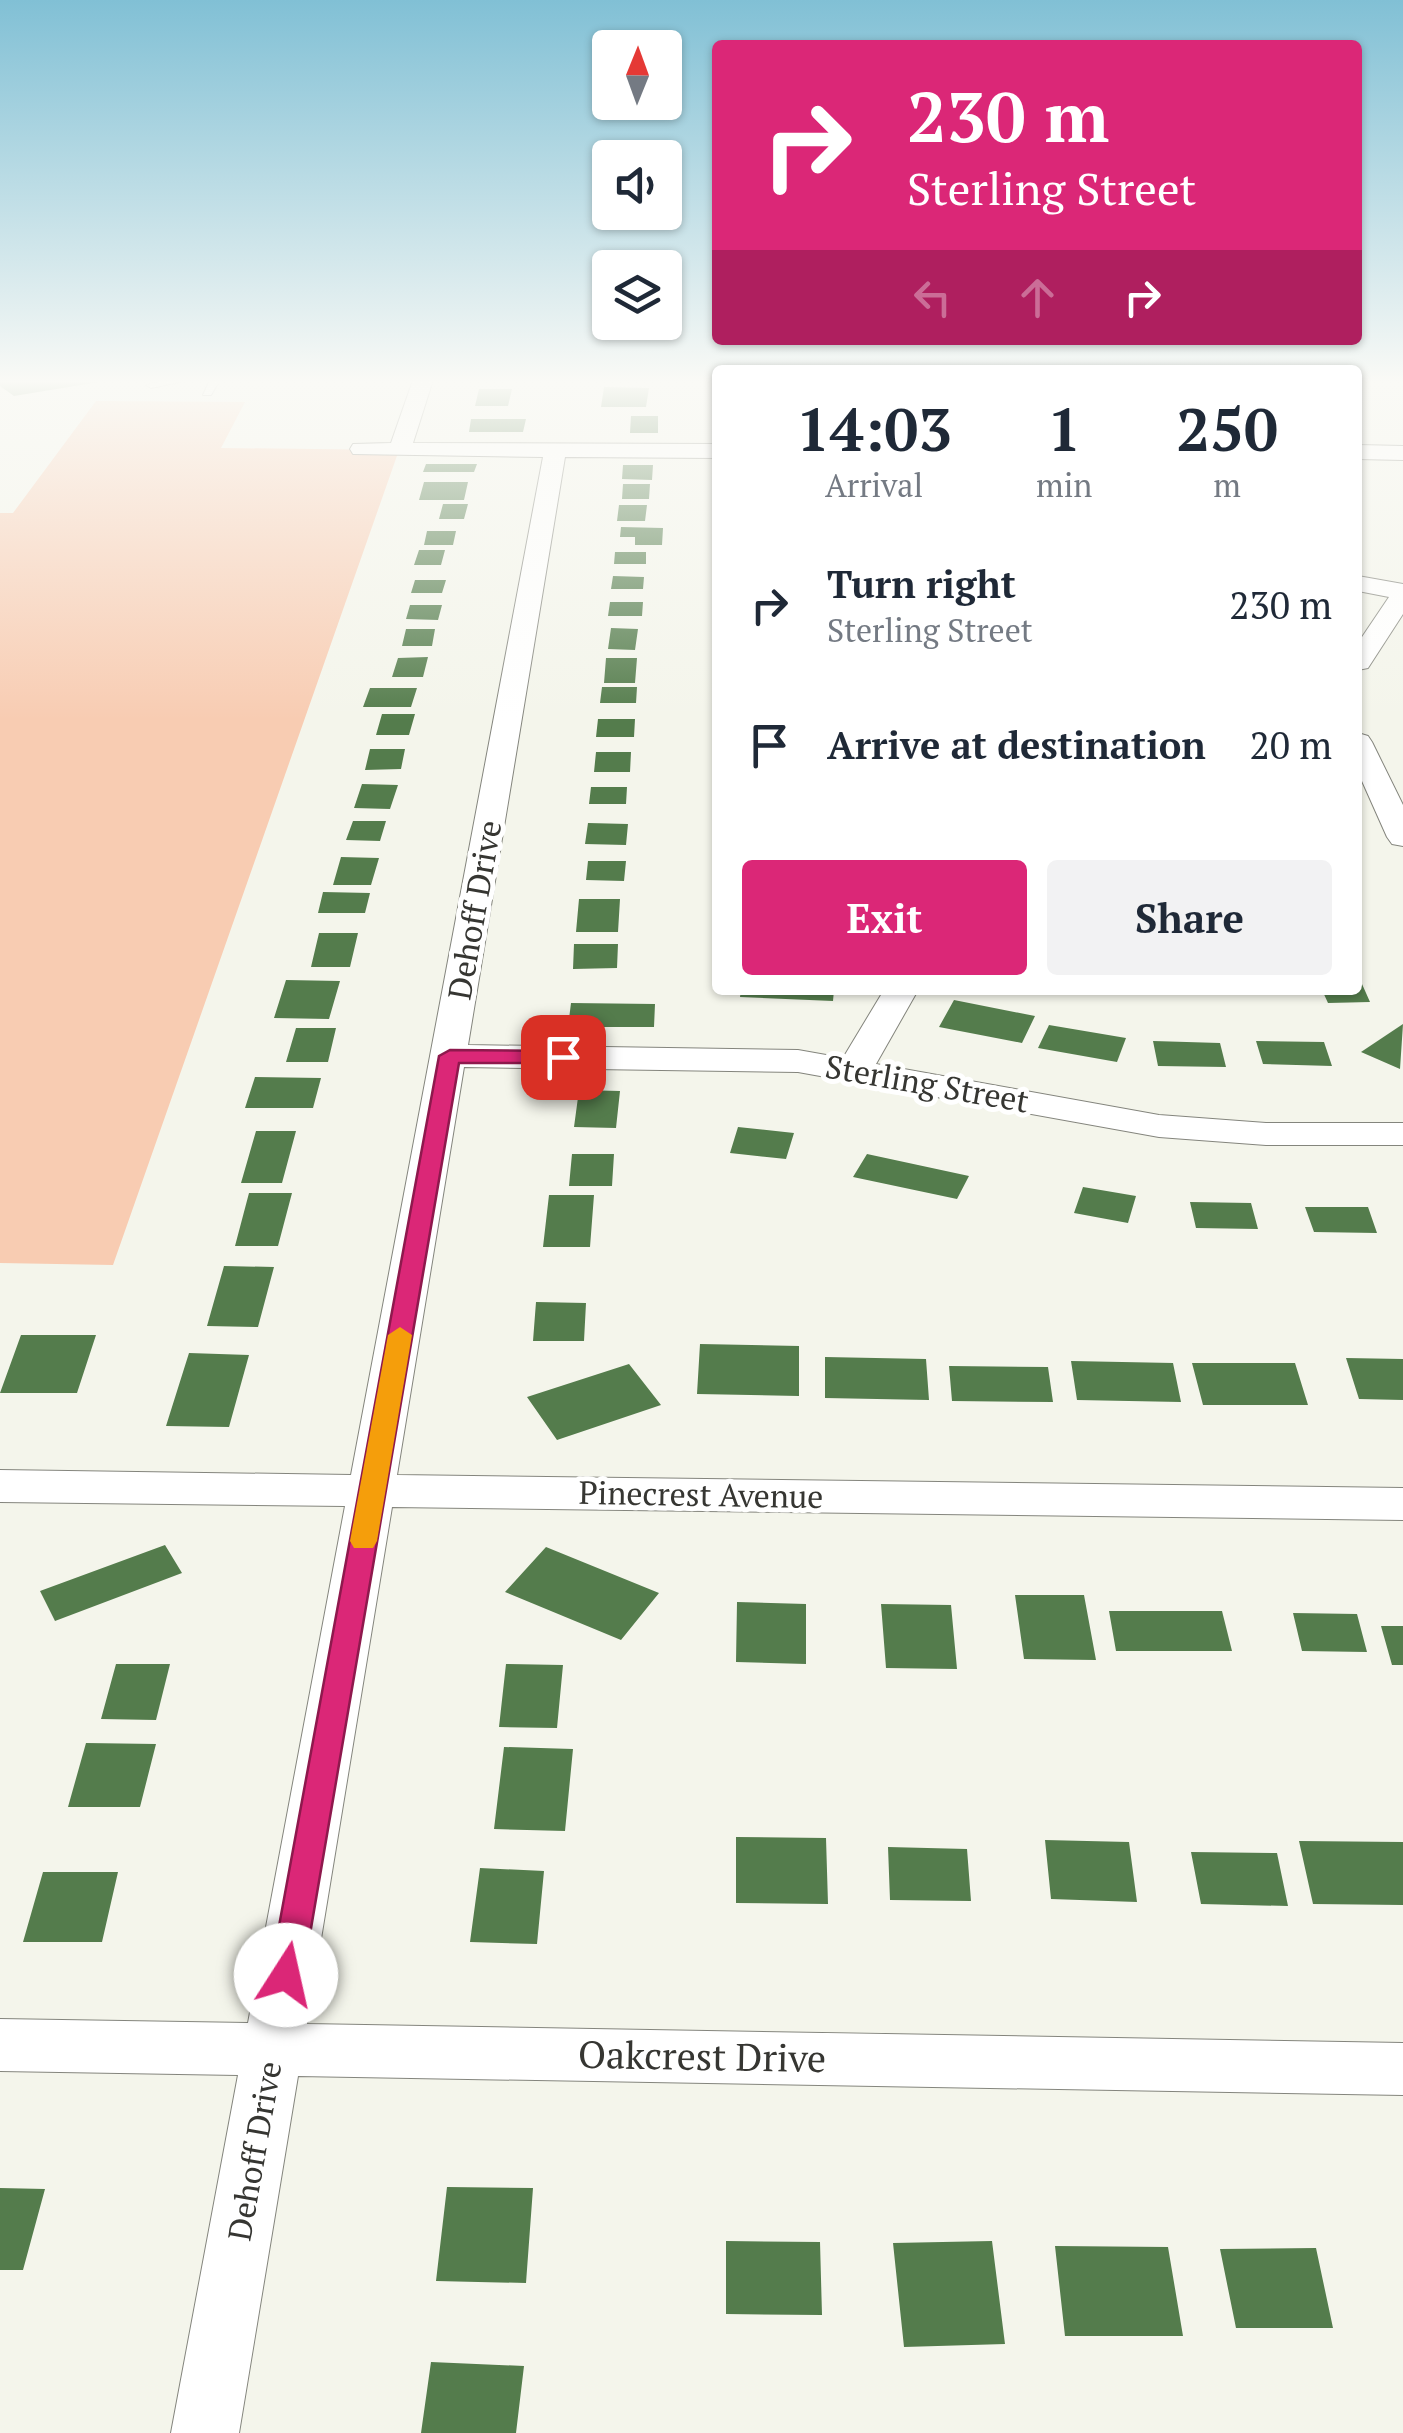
<!DOCTYPE html>
<style>
body{margin:0;font-family:"PT Serif",serif;background:#f2f2f3;color:#1f2937;height:100vh;display:flex;flex-direction:column;font-size:38px;white-space:nowrap}
*{box-sizing:border-box;margin:0}
p{font-size:32px;color:#747a83}
.icon{flex:none;width:55px;height:55px;fill:none;stroke:currentColor;stroke-width:2;stroke-linecap:round;stroke-linejoin:round}
.map{position:relative;flex:1;overflow:hidden}
.drawer{position:absolute;left:712px;top:365px;width:650px;height:630px;display:flex;flex-direction:column;background:#fff;border-radius:10px;box-shadow:0 2px 8px #0004}
.drawer>*{flex:none}
.banner{position:absolute;left:712px;top:40px;width:650px;height:305px;border-radius:10px;box-shadow:0 2px 8px #0004;background:#db2777;color:#fff;overflow:hidden}
.needle{width:65px;rotate:1deg}
.buttons{position:absolute;left:592px;top:30px;display:grid;gap:20px}
.buttons a{display:grid;place-items:center;width:90px;height:90px;border-radius:10px;background:#fff;box-shadow:0 2px 8px #0004;font-size:50px}
.pin{position:absolute;display:grid;place-items:center;width:85px;height:85px;color:#fff;margin:-42px;border-radius:20px;box-shadow:0 5px 15px #0006}
.me{position:absolute;width:110px;margin:-55px;rotate:10deg;stroke-linejoin:round;filter:drop-shadow(0 0 8px #0008)}
.turn{display:flex;align-items:center;gap:35px;height:210px;padding:0 30px;font-size:45px}
.turn .icon{width:130px;height:130px;stroke-width:2.5}
.turn b{display:block;font-size:70px;line-height:85px}
.lanes{display:flex;align-items:center;height:95px;padding:0 30px;background:#0003;justify-content:center;gap:50px;direction:ltr}
.lanes .off{opacity:.35}
.eta{display:flex;justify-content:space-evenly;align-items:center;height:170px;text-align:center}
.eta b{font-size:60px;font-weight:700;line-height:70px}
.action{display:flex;gap:20px;margin-top:auto;padding:20px 30px}
.action a{flex:1;height:115px;border-radius:10px;background:#db2777;color:#fff;font-size:40px;font-weight:700;line-height:115px;text-align:center}
.action a+a{background:#f2f2f3;color:#1f2937}
ul{padding:0;list-style:none}
li{display:flex;align-items:center;gap:30px;height:140px;padding:0 30px}
li div{flex:1}
li b{display:block;font-size:38px}
li em{font-style:normal}
.map>svg:first-child{display:block}
.green{fill:#f8ccb2}
.building{fill:#547c4c}
.lines{fill:none;stroke-linecap:round;stroke-linejoin:round}
.service-casing{stroke:#84857d;stroke-width:2}
.minor-casing{stroke:#84857d;stroke-width:2}
.service{fill:#fff;fill-rule:evenodd}
.minor{fill:#fff;fill-rule:evenodd}
.route{fill:#db2777;stroke:#8e194d;stroke-width:2.5}
.slow{fill:#f59e0b}
.labels{text-anchor:middle;stroke-width:10;stroke-linejoin:round;paint-order:stroke}
.street-label{font-size:32px;fill:#363632;stroke:#fff}
.near-street-label{font-size:38px;fill:#363632;stroke:#fff}
</style>
<div class="map">
<svg width="1403" height="2433" viewBox="0 0 1403 2433">
<rect width="100%" height="100%" fill="#f4f5eb"/>
<path class="green" d="M96 401 245 402 221 448 399 450 113 1265 0 1263V513H13Z"/>
<path class="building" d="M0 380H99V382L14 396 0 386Z
M604 387 649 388 646 407H601Z
M479 389H512L508 406H475Z
M631 416H658V433H630Z
M471 419H526L523 432H469Z
M426 464H477L474 472H423Z
M623 465H653L652 480 622 479Z
M424 482H468L464 500H419Z
M623 484H650L649 499H622Z
M443 504H468L464 519H439Z
M619 505H647L645 521H617Z
M621 527 663 528 662 545H635V537H620Z
M427 531H456L453 545H424Z
M419 550H445L441 565H414Z
M615 552H646V564H614Z
M613 576 644 577 643 589H611Z
M415 580H446L442 593H411Z
M610 602H643L642 616H608Z
M410 605H442L438 620 406 619Z
M611 628 638 629 635 650 608 649Z
M406 629H435L432 646H402Z
M428 657 423 677H392L398 658Z
M606 658H637L635 683H604Z
M602 687H637L636 703H600Z
M370 688H417L411 707H363Z
M382 714H415L409 735H376Z
M598 719H635L634 737H596Z
M370 749H405L401 769 365 770Z
M596 752H631L630 772H594Z
M362 784 398 785 390 809 354 808Z
M591 787H627L626 804H589Z
M353 821H386L380 841 346 840Z
M588 823 628 824 626 845 585 844Z
M341 857 379 858 371 885H333Z
M588 861H626L624 881 586 880Z
M323 892 370 893 365 913H318Z
M579 899H620L618 932H576Z
M319 933H358L350 967H311Z
M574 944H618L617 968 573 969Z
M1358 975 1370 1002 1328 1003 1322 990H1358Z
M286 980 340 981 329 1019 274 1018Z
M741 990H834L833 1001 740 997Z
M954 1000 1035 1016 1022 1043 939 1027Z
M571 1003 655 1004 654 1027H568Z
M1403 1024 1400 1069 1361 1052Z
M1049 1025 1126 1038 1117 1062 1038 1048Z
M296 1028H336L328 1062H286Z
M1153 1041 1220 1043 1226 1067 1158 1066Z
M1256 1041 1324 1042 1332 1066 1263 1064Z
M255 1077 321 1078 313 1108H245Z
M579 1090 620 1091 616 1128 574 1127Z
M738 1127 794 1133 786 1159 730 1153Z
M256 1131H296L282 1183H241Z
M572 1154H614L612 1186H569Z
M867 1154 969 1176 957 1199 853 1177Z
M1083 1187 1136 1196 1128 1223 1074 1213Z
M249 1193H292L278 1246H235Z
M549 1195H594L590 1247H543Z
M1190 1202 1251 1203 1258 1229 1196 1228Z
M1305 1207H1368L1377 1233 1314 1232Z
M224 1266 274 1267 258 1327 207 1326Z
M536 1302 586 1303 584 1341H533Z
M21 1335H96L77 1393H0Z
M700 1344 799 1346V1396L697 1394Z
M189 1353 249 1355 229 1427 166 1426Z
M825 1357 926 1359 929 1400 825 1398Z
M1346 1358 1403 1359V1400L1359 1399Z
M1071 1361 1173 1363 1181 1402 1077 1400Z
M1192 1363H1295L1308 1405H1203Z
M629 1364 661 1405 557 1440 527 1397Z
M949 1366 1048 1367 1053 1402 952 1401Z
M165 1545 182 1573 55 1621 40 1591Z
M546 1547 659 1593 621 1640 505 1592Z
M1015 1595H1084L1096 1660 1024 1659Z
M737 1602 806 1604V1664L736 1662Z
M881 1604 951 1605 957 1669 886 1668Z
M1109 1611H1222L1232 1651H1116Z
M1293 1613 1357 1614 1367 1652 1302 1651Z
M1381 1626H1403V1665H1392Z
M116 1664H170L156 1720 101 1719Z
M506 1664 563 1665 557 1728 499 1727Z
M86 1743 156 1744 140 1807H68Z
M504 1747 573 1749 565 1831 494 1829Z
M736 1837 826 1838 828 1904 736 1903Z
M1045 1840 1129 1842 1137 1902 1051 1899Z
M1299 1841 1403 1842V1905L1313 1904Z
M888 1847 967 1849 971 1901 890 1900Z
M1191 1852 1277 1853 1288 1906 1201 1904Z
M480 1868 544 1871 537 1944 470 1942Z
M43 1872H118L102 1942H23Z
M447 2187 533 2188 526 2283 436 2281Z
M0 2188 45 2189 23 2270H0Z
M726 2241 820 2242 822 2315 726 2314Z
M992 2241 1005 2344 904 2347 893 2243Z
M1055 2246 1168 2247 1183 2336H1065Z
M1316 2248 1333 2328H1236L1220 2249Z
M431 2362 524 2366 516 2433H421Z"/>
<g class="lines">
<g class="service-casing">
<path id="service" d="M167 380H189L151 388 146 385Z
M210 380H220L211 395H203Z"/>
</g>
<g class="minor-casing">
<path id="minor" d="M413 380H433L413 443 718 444V458L565 457 468 1045 798 1050 843 1058 884 990H918L876 1064 1159 1115 1266 1123H1403V1145H1266L1159 1137 798 1072 464 1067 397 1475 1403 1488V1520L392 1507 307 2024 1403 2043V2095L298 2076 239 2433H171L238 2075 0 2071V2019L248 2023 345 1506 0 1502V1470L351 1475 543 457 353 454 350 449 353 444 391 443Z
M1358 445 1403 446V460L1358 459Z
M1358 576 1403 584V614L1368 668 1358 670V643L1389 597 1358 591Z
M1358 733 1368 736 1372 742 1403 805V846L1392 844 1387 837 1358 772Z"/>
</g>
<use href="#service" class="service"/>
<use href="#minor" class="minor"/>
</g>
<linearGradient id="sky" x2="0" y2="1"><stop stop-color="#81c0d5"/><stop offset="0.53" stop-color="#fafaf6"/><stop offset="1" stop-color="#fafaf6" stop-opacity="0"/></linearGradient>
<rect width="1403" height="720" fill="url(#sky)"/>
<path class="route" d="M450 1050 563 1051 573 1057 563 1063H459L303 1975 298 1985 286 1989 275 1985 270 1975 439 1056Z"/>
<path class="slow" d="M400 1327 412 1335 377 1541 373 1548H354L350 1541 388 1335Z"/>
<g class="labels">
<g class="street-label">
<text transform="translate(475 910) rotate(-80)" y="11">Dehoff Drive</text>
<text transform="translate(927 1084) rotate(10)" y="11">Sterling Street</text>
<text transform="translate(701 1495) rotate(1)" y="11">Pinecrest Avenue</text>
<text transform="translate(255 2151) rotate(-80)" y="11">Dehoff Drive</text>
</g>
<g class="near-street-label">
<text transform="translate(702 2057) rotate(1)" y="13">Oakcrest Drive</text>
</g>
</g>
</svg>
<div class="buttons">
<a><svg class="needle" viewBox="-14 -14 28 28"><path d="M0-13l5 13h-10z" fill="#e53935"/><path d="M0 13l5-13h-10z" fill="#747a83"/></svg></a>
<a><svg class="icon" aria-label="sound" viewBox="0 0 24 24"><path d="M4 9h4l5-4v14l-5-4H4zM17 9q2 3 0 6"/></svg></a>
<a><svg class="icon" aria-label="layers" viewBox="0 0 24 24"><path d="M12 4l9 5-9 5-9-5zM3 14l9 5 9-5"/></svg></a>
</div>
<div class="pin" style="left:563px;top:1057px;background:#d93025"><svg class="icon" aria-label="arrive" viewBox="0 0 24 24"><path d="M6 21V4h12l-3 4 3 4H6"/></svg></div>
<svg class="me" style="left:286px;top:1975px" viewBox="-20 -20 40 40"><circle r="19" fill="#fff"/><path d="M0-13L10 11 0 6-10 11z" fill="#db2777"/></svg>
<div class="banner">
<div class="turn"><svg class="icon" aria-label="right" viewBox="0 0 24 24"><path d="M7 20v-9h11M14 6l5 5-5 5"/></svg><div><b>230 m</b>Sterling Street</div></div>
<div class="lanes"><svg class="icon off" aria-label="left" viewBox="0 0 24 24"><path d="M17 20v-9H6M10 6l-5 5 5 5"/></svg><svg class="icon off" aria-label="ahead" viewBox="0 0 24 24"><path d="M12 20V5M6 11l6-6 6 6"/></svg><svg class="icon" aria-label="right" viewBox="0 0 24 24"><path d="M7 20v-9h11M14 6l5 5-5 5"/></svg></div>
</div>
<section class="drawer">
<div class="eta">
<div><b>14:03</b><p>Arrival</p></div>
<div><b>1</b><p>min</p></div>
<div><b>250</b><p>m</p></div>
</div>
<ul>
<li><svg class="icon" aria-label="right" viewBox="0 0 24 24"><path d="M7 20v-9h11M14 6l5 5-5 5"/></svg><div><b>Turn right</b><p>Sterling Street</p></div><em>230 m</em></li>
<li><svg class="icon" aria-label="arrive" viewBox="0 0 24 24"><path d="M6 21V4h12l-3 4 3 4H6"/></svg><div><b>Arrive at destination</b></div><em>20 m</em></li>
</ul>
<div class="action"><a>Exit</a><a>Share</a></div>
</section>
</div>
